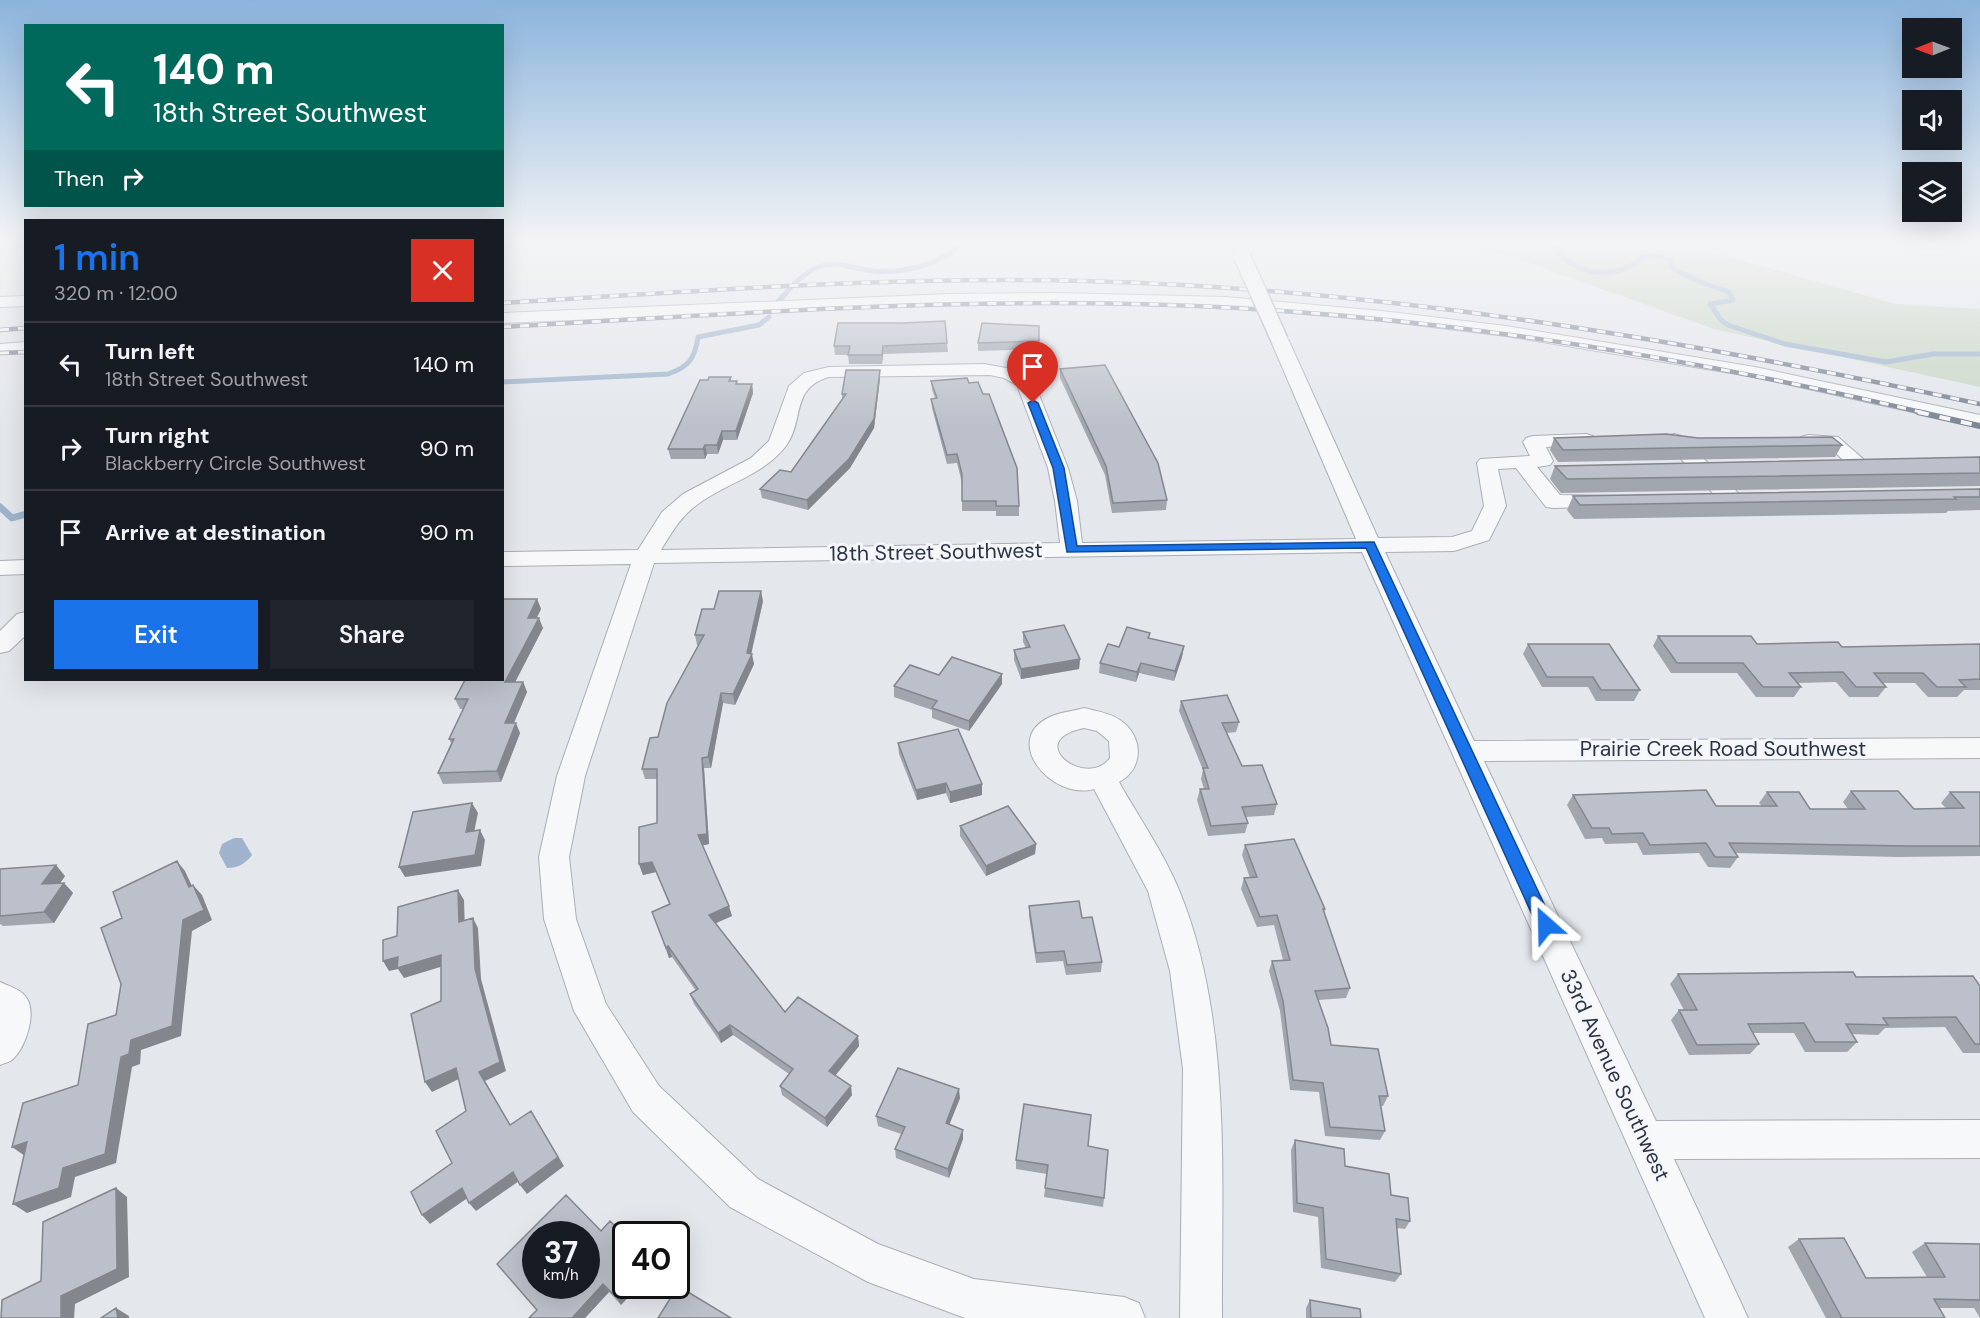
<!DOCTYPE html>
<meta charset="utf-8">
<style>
body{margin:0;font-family:"DM Sans",sans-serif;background:#20242c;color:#f1f3f6;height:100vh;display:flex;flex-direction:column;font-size:22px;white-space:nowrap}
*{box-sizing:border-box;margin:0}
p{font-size:20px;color:#9ea1a6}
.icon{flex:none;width:33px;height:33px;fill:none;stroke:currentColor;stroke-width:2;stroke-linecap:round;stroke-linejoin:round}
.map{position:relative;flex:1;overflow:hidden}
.drawer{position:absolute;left:24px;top:219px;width:480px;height:462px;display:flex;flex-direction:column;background:#171b24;border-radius:0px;box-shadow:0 6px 24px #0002}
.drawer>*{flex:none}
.guide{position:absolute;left:24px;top:24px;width:480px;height:183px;border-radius:0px;box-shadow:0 6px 24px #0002;background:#00695c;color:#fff;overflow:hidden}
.needle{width:39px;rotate:269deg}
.fabs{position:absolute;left:1902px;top:18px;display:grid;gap:12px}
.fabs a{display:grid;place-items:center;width:60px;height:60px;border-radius:0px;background:#171b24;box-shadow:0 6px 24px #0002;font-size:30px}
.speed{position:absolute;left:522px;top:1221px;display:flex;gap:12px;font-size:30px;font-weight:700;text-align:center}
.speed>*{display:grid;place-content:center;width:78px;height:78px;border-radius:50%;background:#171b24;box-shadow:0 6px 24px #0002;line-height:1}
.speed small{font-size:15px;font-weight:400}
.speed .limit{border:3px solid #111;border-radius:9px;background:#fff;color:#111}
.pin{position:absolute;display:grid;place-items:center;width:51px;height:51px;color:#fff;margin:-62px -26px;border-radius:50% 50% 50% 0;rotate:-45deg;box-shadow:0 0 6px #0007}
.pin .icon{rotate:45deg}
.me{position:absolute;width:66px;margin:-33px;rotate:335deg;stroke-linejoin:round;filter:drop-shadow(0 0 4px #0008)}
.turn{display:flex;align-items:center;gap:21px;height:126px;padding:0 30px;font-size:27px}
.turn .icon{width:78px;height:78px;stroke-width:2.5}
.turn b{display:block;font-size:42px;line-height:51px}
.then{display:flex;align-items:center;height:57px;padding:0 30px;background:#0003;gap:12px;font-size:22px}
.round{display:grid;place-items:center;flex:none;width:63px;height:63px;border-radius:0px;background:#20242c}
.headline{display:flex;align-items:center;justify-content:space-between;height:102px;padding:0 30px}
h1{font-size:36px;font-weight:600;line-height:45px;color:#1a73e8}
.action{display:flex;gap:12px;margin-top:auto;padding:12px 30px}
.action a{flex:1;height:69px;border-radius:0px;background:#1a73e8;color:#fff;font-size:24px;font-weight:600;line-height:69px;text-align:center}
.action a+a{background:#20242c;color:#f1f3f6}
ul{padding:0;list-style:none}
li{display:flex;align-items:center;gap:18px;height:84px;padding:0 30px;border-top:2px solid #363941}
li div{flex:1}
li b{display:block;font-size:22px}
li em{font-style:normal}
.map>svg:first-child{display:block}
.green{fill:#c9d6c5}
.water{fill:#9fb4cc}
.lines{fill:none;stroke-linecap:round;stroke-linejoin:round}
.stream-far1{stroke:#9fb4cc;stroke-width:5}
.stream{stroke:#9fb4cc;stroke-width:7}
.minor-casing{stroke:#a9aeb7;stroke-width:2}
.minor{fill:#f7f8fa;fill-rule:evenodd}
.rail-far1-casing{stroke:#7d8696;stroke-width:4.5}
.rail-casing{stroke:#7d8696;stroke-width:6}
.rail-far1{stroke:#f4f6f9;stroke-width:3;stroke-dasharray:9;stroke-linecap:butt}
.rail{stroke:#f4f6f9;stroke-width:4;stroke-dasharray:11;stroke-linecap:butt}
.minor-bridge-casing{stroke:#a9aeb7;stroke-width:19;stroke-linecap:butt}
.minor-bridge{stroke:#f7f8fa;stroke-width:16}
.wall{fill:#a1a5ae}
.shaded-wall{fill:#83868d}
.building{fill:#bbc0ca;stroke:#83868d;stroke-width:1.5;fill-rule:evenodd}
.route{fill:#1a73e8;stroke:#114b97;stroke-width:1.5}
.labels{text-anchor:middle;stroke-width:6;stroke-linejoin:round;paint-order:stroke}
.street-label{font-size:21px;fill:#2b3445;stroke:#f4f6f9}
</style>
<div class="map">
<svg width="1980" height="1318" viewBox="0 0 1980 1318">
<rect width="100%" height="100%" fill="#e4e7ec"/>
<path class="green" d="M1444 241H1653L1727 256 1895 304 1980 309V387L1714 329 1515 258Z"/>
<path class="water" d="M234 838H242L252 855C245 864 238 868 227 868L219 853 222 844Z"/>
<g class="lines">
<path class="stream-far1" d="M1542 241C1557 246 1556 253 1568 261 1590 278 1624 276 1643 256H1659L1670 260 1671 267 1695 280 1729 292 1733 300 1710 304 1721 320 1728 325 1785 344 1886 362 1933 354H1980
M776 304C788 291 801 274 818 267 838 260 854 269 873 271 902 274 945 264 964 241
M502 382 668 374C689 367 695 358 698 337L759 325 769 317"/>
<path class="stream" d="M0 507 12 518 26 514"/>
<g class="minor-casing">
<path id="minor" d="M1231 241H1245L1249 256 1247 259H1237Z
M1056 293 1225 297 1382 311 1506 326 1755 367 1980 415V427L1755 377 1506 336 1382 321 1225 307 1056 303 948 304 502 323V313L948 294Z
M26 296V306L0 307V297Z
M1280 336 1286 337 1289 341 1378 538 1452 537 1472 531 1484 506 1477 463 1480 459 1530 456 1523 442 1526 438 1533 436 1586 434 1593 436 1596 440 1593 444 1546 447 1553 461 1550 465 1537 467 1560 495 1613 496 1616 501 1613 506 1554 508 1546 507 1516 468 1498 469 1506 506 1489 540 1454 551 1385 552 1474 741 1980 738V758L1484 761 1656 1121 1980 1120V1158L1674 1159 1748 1318H1705L1362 552 654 563 585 776 569 857 576 919 606 1004 659 1086 758 1179 878 1244 974 1279 1124 1297 1139 1303 1145 1318H965L868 1282 730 1207 633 1112 574 1011 544 919 539 857 557 776 631 564 502 566V552L638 550 662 512 683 494 751 458 769 441 789 386 804 373 829 367 984 364 1017 370 1034 382 1068 468 1077 501 1082 543 1356 539 1271 341 1274 337ZM990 375 1004 378 1017 385 1048 468 1055 501 1060 543 661 550C672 532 681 516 698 504 726 483 764 475 786 446 805 420 790 388 829 377Z
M26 342V352L0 354V344Z
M1674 434 1681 436 1739 494 1742 499 1739 504 1731 505 1723 504 1667 444 1664 440 1667 436Z
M1808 435 1838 437 1870 465 1867 469C1846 474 1843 453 1826 447 1819 444 1809 447 1801 445L1798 441 1801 437Z
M26 560V574L0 575V561Z
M26 612V635L9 651 0 653V631L17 614Z
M1084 708C1096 711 1110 713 1120 720 1144 736 1144 769 1119 782 1138 816 1164 853 1179 890 1233 1021 1221 1179 1222 1318H1180L1183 1069 1170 971 1148 891 1094 789C1051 801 999 738 1052 716 1062 712 1074 711 1084 708ZM1084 728 1097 731 1109 741 1110 758C1087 790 1021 741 1084 728Z
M0 982C8 986 20 989 25 996 38 1011 26 1047 13 1059 10 1062 4 1063 0 1065Z"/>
</g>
<use href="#minor" class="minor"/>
<g class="rail-far1-casing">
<path id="rail-far1" d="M502 303C696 291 890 276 1085 281 1387 289 1685 340 1980 404
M502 327C713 315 924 299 1135 304 1401 310 1666 352 1925 413
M0 330 26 328
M0 353 26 352"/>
</g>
<g class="rail-casing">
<path id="rail" d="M1918 412 1980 426"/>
</g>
<use href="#rail-far1" class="rail-far1"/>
<use href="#rail" class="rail"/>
<g class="minor-bridge-casing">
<path id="minor-bridge" d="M1242 256 1280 341"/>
</g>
<use href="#minor-bridge" class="minor-bridge"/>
</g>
<path class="wall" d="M1039 326 1038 349 978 351V343Z
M947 343 948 352 883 354 882 364H849L848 355H835L834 346Z
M1060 369 1167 500 1166 510 1112 513 1105 475 1060 378Z
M731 377V381L737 384H752L753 393 737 440H723L718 454H707L705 459H671L668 449 708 380Z
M880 379 874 428 850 468 808 510 762 498 760 489 791 472 842 399V394Z
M931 381 1019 506V516H996V511H962V483L957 463 947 464 932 408 931 399 935 398 932 390Z
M1554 438H1698L1842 445 1835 457 1558 462 1550 450Z
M1980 457V486L1561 493 1550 479 1555 466Z
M1980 489V510L1948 511 1946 513 1574 519 1567 510 1573 496Z
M537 599 541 609 537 618 543 628 515 682H523L527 692 514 723 520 733 501 782 443 784 438 773 451 743 449 739 463 709H460L455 699Z
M763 601 751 654 754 664 735 705 723 703 711 768H704L709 844 702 845 732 916 715 923 785 1012 858 1036 859 1046 835 1075 852 1095 827 1127 782 1095 780 1086 789 1074 733 1035 721 1043 694 1004 690 994 696 991 672 957 669 958 652 912 669 904 656 872 643 875 639 864 657 823V779H645L642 769 658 737 698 645H697L695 635 714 609Z
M1023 632 1080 659 1079 669 1021 679 1014 660V650L1026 648 1023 642Z
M1150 633 1149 639 1184 646 1182 657 1174 681 1139 673 1136 682 1099 673 1100 663 1119 647Z
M1658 636 1757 644 1842 647 1980 644V690H1964L1957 697H1928L1915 683H1883L1886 687 1878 697H1849L1836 682 1798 683 1801 687 1794 697H1756L1737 673H1671L1653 646Z
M1528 644 1640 690 1634 701H1596L1588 687H1542L1523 654Z
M939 675 1002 684 969 731 932 718V710L894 697V686Z
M1181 701 1239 722 1236 732 1227 733 1242 766 1277 804 1274 815 1246 817 1248 823 1245 833 1208 836 1197 800 1200 789H1204L1201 779 1203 770 1179 711Z
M898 743 982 795 950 803 946 793 917 800 899 754Z
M1851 791 1914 809 1946 808 1941 803 1950 792H1980V856L1898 857 1735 853 1738 857 1730 868 1708 867 1699 853 1643 855 1637 843 1605 844 1602 838 1585 839 1567 805 1573 795 1716 806H1762L1759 803 1767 792 1810 809H1848L1843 802Z
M960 826 1036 844 1035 854 986 876 960 836Z
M1245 845 1325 909 1324 912 1350 988 1346 998 1318 1000 1331 1045 1388 1096 1383 1106H1381L1385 1131 1380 1140 1325 1136 1319 1092 1290 1090 1280 1011 1269 971 1272 961 1283 960 1274 925 1257 927 1241 889 1244 878H1250L1242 855Z
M0 869 65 876 60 883H64L73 893 54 923 3 926 0 924Z
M1029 906 1082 918 1102 962 1101 972 1066 975 1063 961 1036 963 1029 916Z
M1678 974 1856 977 1980 986V1053H1963L1945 1027 1885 1028 1878 1035 1852 1034 1857 1042 1847 1052H1805L1794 1033H1753L1759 1044 1750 1054 1689 1055 1671 1020 1679 1010H1684L1670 984Z
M960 1098 949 1125 963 1130V1139L949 1178 896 1158 895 1149 901 1134 878 1126 876 1116Z
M1295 1140 1345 1166 1391 1195 1410 1221 1405 1229 1397 1228 1401 1274 1395 1282 1321 1268 1318 1217 1293 1212 1291 1150Z
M1088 1146 1104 1198 1103 1207 1044 1197 1047 1174 1016 1169V1160Z
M566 1195 621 1305 609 1292 585 1318H529L537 1310Z
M1799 1239 1866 1278 1927 1277 1912 1252 1925 1243 1980 1244V1318L1974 1308H1939L1945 1318H1826L1788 1247Z
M1310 1300 1361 1318H1306V1308Z"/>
<path class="shaded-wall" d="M883 346V354L882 364V355Z
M880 370V379L874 428 850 468 808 510 807 500Z
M752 384 753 393 737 440 736 431Z
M722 431 723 440 718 454 717 445Z
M705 445 707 454 705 459 703 449Z
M761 591 763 601 750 659 752 654 754 664 735 705 733 694 747 653Z
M537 599 541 609 531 628 528 618Z
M539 618 543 628 510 692 505 682Z
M1184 646 1182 657 1174 681 1175 671Z
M1080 659 1079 669 1021 679V669Z
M1141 663 1139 673 1136 682 1137 672Z
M1002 674V684L969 731V721Z
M523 682 527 692 509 734 505 723Z
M721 693 723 703 711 768 708 757Z
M516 723 520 733 501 782 497 771Z
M702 758 704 768 709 844 701 846 698 835Z
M946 783V793L917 800 916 790Z
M982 784V795L950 803V792Z
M472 803 478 813 472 842 466 832Z
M480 830 485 840 481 866 405 877 399 867Z
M1036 844 1035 854 986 876V866Z
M177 861 185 871 197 897 189 887Z
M652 862 656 872 643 875 639 864Z
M56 865 65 876 52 895 42 884Z
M64 883 73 893 54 923 44 912Z
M193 885 202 895 212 920 192 931 181 1036 141 1050 140 1064 132 1067 116 1163 75 1177 71 1197 27 1213 13 1204 63 1168 131 1040 183 920Z
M458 890 464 900 465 932 459 922Z
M729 906 732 916 712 925 709 915Z
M473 918 478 928 481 979 506 1071 485 1081 516 1135 479 1072Z
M668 946 672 957 669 958 666 948Z
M441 955 447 965 404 978 398 969 389 971 383 961 398 957Z
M730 1025 733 1035 721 1043 718 1033Z
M858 1036 859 1046 831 1081 829 1071Z
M456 1068 463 1077 432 1092 425 1082Z
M851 1086 852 1095 827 1127 825 1118Z
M959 1089 960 1098 946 1133V1123Z
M531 1111 564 1166 527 1194 520 1185Z
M963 1130V1139L949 1178 948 1169Z
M27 1142 25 1156 12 1147Z
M513 1172 519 1181 476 1211 469 1203Z
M116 1188 127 1197 129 1277 75 1304 74 1318H61V1296Z
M462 1188 469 1197 430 1224 422 1215Z
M603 1284 609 1292 585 1318H572Z
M626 1286H639L621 1305 616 1297Z
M116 1308 129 1316V1318H118Z"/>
<path class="building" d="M945 321 947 343 883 346 882 355H848L850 346H834L838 323H902Z
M982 323 1039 326V341L978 343Z
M1105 365 1158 463 1167 500 1113 503 1106 466 1060 369Z
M846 370H880L874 419 849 459 807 500 760 489 780 470 791 472 846 394H842Z
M709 377H731L729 381H737L736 384H752L736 431H722L717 445H705L703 449H668L700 380H708Z
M967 378 969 383 978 382 983 394H989L1017 468 1019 506H996V501H962V474L957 454 947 455 931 399 937 398 931 381Z
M1666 434 1698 438 1832 437 1842 445 1563 450 1554 438Z
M1980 457V473L1567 479 1555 466Z
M1980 489V497H1954L1956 499 1580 505 1573 496Z
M719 591H761L747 653 752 654 733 694 721 693 708 757 702 758 707 834 698 835 729 906 709 915 785 1012 798 997 858 1036 829 1071 851 1086 825 1118 780 1086 793 1069 730 1025 718 1033 690 994 698 989 668 946 666 948 652 912 670 904 652 862 639 864V827L657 823V769H642L650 738 658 737 667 703 704 635H695L702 609H714Z
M502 599H537L528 618H539L505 682H523L505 723H516L497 771 438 773 454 739H449L468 699H455L465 680H502Z
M1064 625 1080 659 1021 669 1014 650 1030 647 1023 632Z
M1127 627 1150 633 1148 638 1184 646 1175 671 1141 663 1137 672 1100 663 1108 644 1119 647Z
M1658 636H1751L1757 644 1838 642 1842 647 1980 644V679L1959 680 1966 687H1937L1923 673H1874L1886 687H1856L1843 672 1789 673 1801 687H1763L1743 663H1677Z
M1528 644H1609L1640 690H1601L1593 677H1547Z
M952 657 1002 674 969 721 932 708 937 701 894 686 910 665 939 675Z
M1227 695 1239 722 1222 723 1242 766 1262 765 1277 804 1242 807 1248 823 1211 826 1200 789H1209L1203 768H1208L1181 701Z
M958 729 982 784 950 792 946 783 916 790 898 743Z
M1706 790 1716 806H1777L1767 792H1799L1810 809H1865L1851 791H1898L1914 809 1964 808 1950 792H1980V846H1907L1729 843 1738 857H1715L1706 843 1650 845 1643 833 1612 834 1609 828H1592L1573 795Z
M472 803 466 832 480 830 475 855 399 867 413 812Z
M1008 806 1036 844 986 866 960 826Z
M1294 839 1325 909H1323L1350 988 1315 991 1328 1028 1331 1045 1378 1049 1388 1096H1379L1385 1131 1330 1127 1323 1083 1293 1080 1283 1001 1272 961 1290 960 1277 915 1260 917 1244 878 1257 877 1245 845Z
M177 861 189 887 193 885 204 910 183 920 172 1026 131 1040 129 1054 121 1057 105 1154 63 1168 59 1188 13 1204 27 1142 12 1147 23 1103 78 1085 88 1024 116 1015 121 984 101 928 122 918 113 892Z
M56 865 42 884 64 883 44 912 0 916V869Z
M458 890 459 922 473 918 475 969 500 1062 479 1072 510 1125 531 1111 558 1157 520 1185 513 1172 469 1203 462 1188 422 1215 411 1192 452 1163 436 1131 466 1111 456 1068 425 1082 411 1014 441 1001V955L397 968 398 957 383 961V940L397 936 398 907Z
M1079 901 1082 918 1092 917 1102 962 1067 965 1064 951 1036 953 1029 906Z
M1853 972 1856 977 1973 976 1980 986V1044H1975L1956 1017 1883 1018 1888 1025 1846 1024 1857 1042H1815L1804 1023 1748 1024 1759 1044 1697 1045 1679 1010H1697L1678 974Z
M898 1068 959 1089 946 1123 963 1130 948 1169 895 1149 905 1127 876 1116Z
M1024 1104 1091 1115 1088 1146 1108 1150 1104 1198 1045 1188 1048 1165 1016 1160Z
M1295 1140 1344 1149 1345 1166 1389 1174 1391 1195 1408 1198 1410 1221 1396 1219 1401 1274 1326 1259 1323 1208 1297 1203Z
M116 1188 117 1269 61 1296V1318H1L2 1300 41 1281 43 1222Z
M566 1195 601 1231 610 1221 626 1237V1286L616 1297 603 1284 572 1318H529L537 1310 497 1264ZM536 1234H586V1286H536Z
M1844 1238 1866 1278 1945 1277 1925 1243 1980 1244V1300L1934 1299 1945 1318H1842L1799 1239Z
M678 1286 731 1318H658Z
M1310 1300 1360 1309 1361 1318H1311Z
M116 1308 118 1318H101Z"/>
<linearGradient id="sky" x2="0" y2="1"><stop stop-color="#8bb4dd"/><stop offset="0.57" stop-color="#f3f4f6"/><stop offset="1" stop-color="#f3f4f6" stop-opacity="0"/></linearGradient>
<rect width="1980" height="426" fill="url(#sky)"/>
<path class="route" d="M1033 400 1038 403 1064 468 1077 546 1374 542 1554 925 1552 930 1546 932 1539 930 1366 548 1067 552 1053 468 1028 403Z"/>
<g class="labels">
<g class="street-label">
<text transform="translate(936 552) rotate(-1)" y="7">18th Street Southwest</text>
<text x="1723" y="756">Prairie Creek Road Southwest</text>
<text transform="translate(1615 1075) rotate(65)" y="7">33rd Avenue Southwest</text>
</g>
</g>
</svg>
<div class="fabs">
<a><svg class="needle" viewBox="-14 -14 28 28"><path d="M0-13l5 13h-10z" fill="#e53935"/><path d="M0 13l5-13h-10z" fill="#9ea1a6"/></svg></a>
<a><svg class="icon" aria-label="sound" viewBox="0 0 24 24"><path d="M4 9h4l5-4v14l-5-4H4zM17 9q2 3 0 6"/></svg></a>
<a><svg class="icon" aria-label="layers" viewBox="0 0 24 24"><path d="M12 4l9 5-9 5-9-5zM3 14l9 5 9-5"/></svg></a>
</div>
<div class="speed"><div>37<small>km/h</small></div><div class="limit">40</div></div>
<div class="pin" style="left:1033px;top:403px;background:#d93025"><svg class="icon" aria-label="arrive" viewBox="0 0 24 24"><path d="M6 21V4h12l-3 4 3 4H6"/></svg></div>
<svg class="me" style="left:1546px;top:925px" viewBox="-20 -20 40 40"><path d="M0-17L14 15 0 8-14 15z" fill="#1a73e8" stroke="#fff" stroke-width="4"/></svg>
<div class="guide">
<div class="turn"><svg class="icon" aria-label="left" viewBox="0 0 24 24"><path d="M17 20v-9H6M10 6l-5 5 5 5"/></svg><div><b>140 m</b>18th Street Southwest</div></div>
<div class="then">Then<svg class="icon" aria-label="right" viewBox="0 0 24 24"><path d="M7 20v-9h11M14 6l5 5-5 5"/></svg></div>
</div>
<section class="drawer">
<div class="headline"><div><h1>1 min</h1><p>320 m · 12:00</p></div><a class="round" style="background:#d93025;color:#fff"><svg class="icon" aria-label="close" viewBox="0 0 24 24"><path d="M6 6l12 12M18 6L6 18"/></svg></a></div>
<ul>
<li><svg class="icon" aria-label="left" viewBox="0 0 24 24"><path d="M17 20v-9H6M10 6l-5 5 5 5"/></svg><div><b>Turn left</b><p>18th Street Southwest</p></div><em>140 m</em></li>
<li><svg class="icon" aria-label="right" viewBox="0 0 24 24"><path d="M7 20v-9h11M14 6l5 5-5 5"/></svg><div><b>Turn right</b><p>Blackberry Circle Southwest</p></div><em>90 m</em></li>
<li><svg class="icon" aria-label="arrive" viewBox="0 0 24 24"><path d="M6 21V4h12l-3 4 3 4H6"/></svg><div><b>Arrive at destination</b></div><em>90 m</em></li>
</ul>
<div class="action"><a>Exit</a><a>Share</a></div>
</section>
</div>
